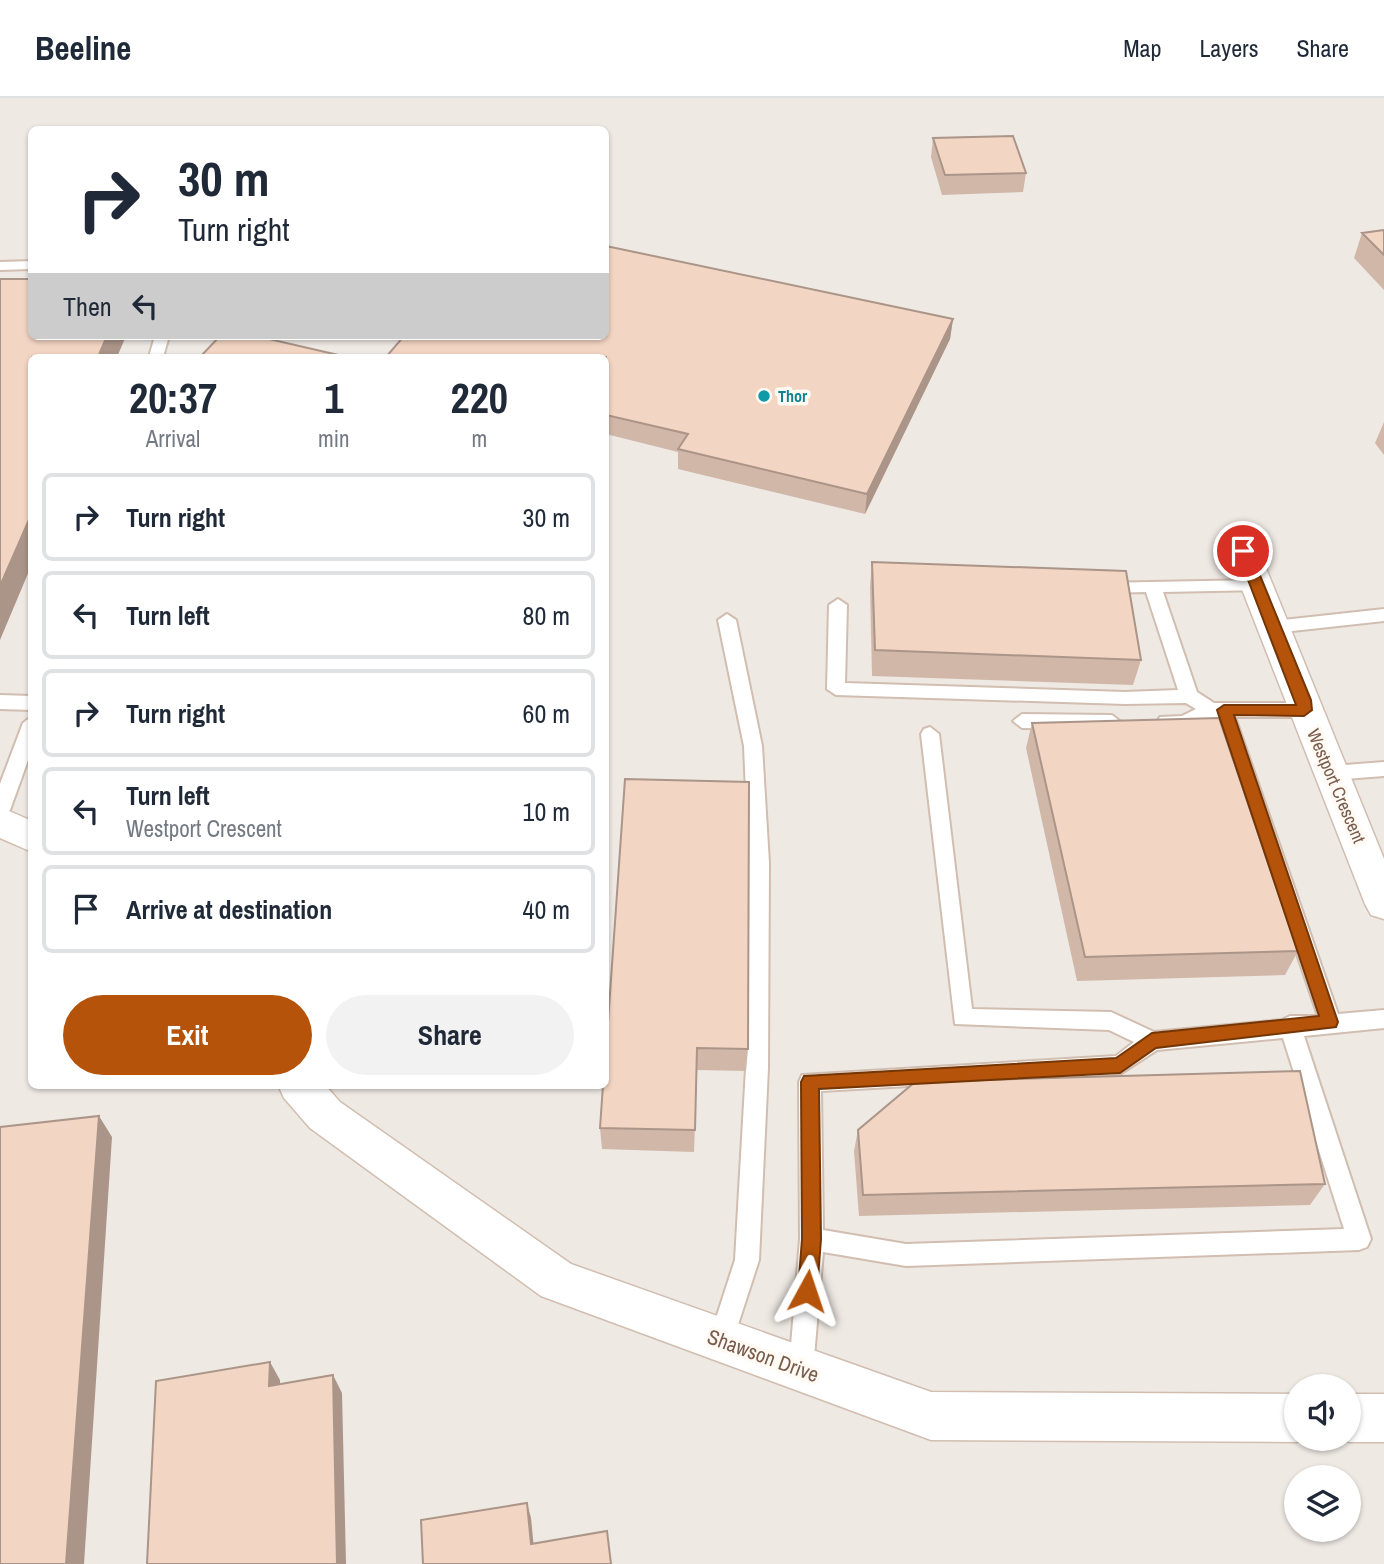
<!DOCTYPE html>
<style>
body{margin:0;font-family:"Archivo Narrow",sans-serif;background:#f2f2f3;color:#1f2937;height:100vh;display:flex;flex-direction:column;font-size:26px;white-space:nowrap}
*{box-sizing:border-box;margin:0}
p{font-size:23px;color:#747a83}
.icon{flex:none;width:38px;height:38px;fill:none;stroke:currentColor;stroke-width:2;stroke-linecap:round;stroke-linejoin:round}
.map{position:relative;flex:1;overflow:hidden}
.side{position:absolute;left:28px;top:256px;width:581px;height:735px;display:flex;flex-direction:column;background:#fff;border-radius:10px;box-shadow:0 2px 5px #0004}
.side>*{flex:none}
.hud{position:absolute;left:28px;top:28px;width:581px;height:214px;border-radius:10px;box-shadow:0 2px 5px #0004;background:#fff;color:#1f2937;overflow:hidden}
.fabs{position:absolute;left:1284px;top:1276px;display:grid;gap:14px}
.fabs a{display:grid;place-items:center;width:77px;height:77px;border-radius:50%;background:#fff;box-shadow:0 2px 5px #0004;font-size:35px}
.pin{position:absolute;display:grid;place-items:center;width:60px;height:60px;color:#fff;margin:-30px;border:4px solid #fff;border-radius:50%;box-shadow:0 2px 7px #0007}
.me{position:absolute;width:77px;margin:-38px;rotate:5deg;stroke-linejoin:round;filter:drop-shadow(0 0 5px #0008)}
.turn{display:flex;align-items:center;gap:24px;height:147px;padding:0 35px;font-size:32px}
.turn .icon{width:91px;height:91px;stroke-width:2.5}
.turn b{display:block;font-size:49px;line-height:60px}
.then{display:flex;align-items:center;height:66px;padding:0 35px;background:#0003;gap:14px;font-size:26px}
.eta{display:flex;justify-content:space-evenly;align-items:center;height:119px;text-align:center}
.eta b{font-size:42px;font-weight:700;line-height:49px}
.primary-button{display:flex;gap:14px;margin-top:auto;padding:14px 35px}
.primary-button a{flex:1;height:80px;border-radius:42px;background:#b45309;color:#fff;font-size:28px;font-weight:700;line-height:80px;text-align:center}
.primary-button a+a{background:#f2f2f3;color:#1f2937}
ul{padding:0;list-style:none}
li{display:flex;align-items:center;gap:21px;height:88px;margin:0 14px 10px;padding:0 21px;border:4px solid #e0e1e3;border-radius:10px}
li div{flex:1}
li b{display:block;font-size:26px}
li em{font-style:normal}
header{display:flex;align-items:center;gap:42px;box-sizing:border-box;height:98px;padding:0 35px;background:#fff;border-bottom:2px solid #e0e1e3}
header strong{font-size:33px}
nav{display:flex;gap:38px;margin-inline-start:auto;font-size:24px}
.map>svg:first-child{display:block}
.industrial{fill:#efe9e4;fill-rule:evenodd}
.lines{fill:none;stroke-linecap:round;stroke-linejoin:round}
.lane-casing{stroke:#d1beb0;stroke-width:4}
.street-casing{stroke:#d1beb0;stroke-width:3}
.lane{fill:#fff;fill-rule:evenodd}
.street{fill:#fff;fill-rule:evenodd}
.wall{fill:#d1b7a8}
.shaded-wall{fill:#aa9588}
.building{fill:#f3d5c3;stroke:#aa9588;stroke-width:2}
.route{fill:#b45309;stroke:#753606;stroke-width:2}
.culture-dot{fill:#0f9aa8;stroke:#fffaf3;stroke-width:2.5}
.labels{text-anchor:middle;stroke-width:7;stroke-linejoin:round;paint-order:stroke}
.far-culture-label{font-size:16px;font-weight:bold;fill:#0d838f;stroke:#fffaf3;text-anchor:start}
.street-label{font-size:18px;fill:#7a5c4d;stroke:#fffaf3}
.near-street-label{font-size:21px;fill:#7a5c4d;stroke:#fffaf3}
</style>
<header>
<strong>Beeline</strong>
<nav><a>Map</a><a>Layers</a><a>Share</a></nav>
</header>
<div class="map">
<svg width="1384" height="1466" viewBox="0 0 1384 1466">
<rect width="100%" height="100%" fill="#fdf6ec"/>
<path class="industrial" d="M0 0H1384V1466H0ZM32 32H606V238H32ZM32 259H606V987H32ZM1297 1288H1349V1340H1297ZM1297 1379H1349V1432H1297Z"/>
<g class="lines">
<g class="lane-casing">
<path id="lane" d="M32 163V171L0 172V164Z
M155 238H169L163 259H149Z
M1257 482 1265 488 1263 492 1163 494 1197 594 1214 605H1304L1313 612 1304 619H1235L1338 916 1384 912V930L1304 938 1371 1141 1367 1149 1359 1152 906 1168 823 1154 813 1271 810 1280 801 1283 792 1280 789 1271 800 1141 799 984 802 977 1116 958 1134 944 1109 932 955 926 921 636 924 631 930 629 939 636 972 911 1111 914 1154 934 1282 922 1290 918H1318L1217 619C1200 621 1171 645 1157 624L1160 619 1182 618 1196 611 1186 605 1125 606 836 597 827 591 829 507 838 501 847 507 845 585 1125 594 1178 592 1146 494 1104 495 1096 489 1098 485ZM1283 940 1344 1131 906 1146 823 1132 821 993 1120 976 1157 952Z
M1384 511V523L1274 535 1265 529 1274 523Z
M727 516 736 522 762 648 769 765 768 970 759 1162 733 1242 730 1250 721 1254 712 1250 709 1242 735 1162 746 970 749 765 744 648 718 522Z
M0 597 32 598V612L0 611Z
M1022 616 1112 617 1121 624 1112 631 1022 630 1013 623Z
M32 618V651L10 712 0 719V686L23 625Z
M1384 664V678L1332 682 1323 675 1332 668Z"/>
</g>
<g class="street-casing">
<path id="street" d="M1243 443 1254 446 1259 453 1384 761V821L1371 817 1365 806 1227 453 1232 446Z
M0 709 32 723V754L0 740Z
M278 987H325L340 1004 571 1166 931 1294 1297 1296V1340H1305L1297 1344 931 1342 541 1198 310 1030 284 1000Z
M1349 1296H1384V1344H1349L1341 1340H1349Z"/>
</g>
<use href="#lane" class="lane"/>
<use href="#street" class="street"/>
</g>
<path class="wall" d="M933 40 1026 75 1023 94 942 97 931 59Z
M1384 132V192L1354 160 1362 135Z
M953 221 950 241 865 416 678 371V354L606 336V259Z
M1384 324V357L1375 345Z
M872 464 1141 562 1133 587 872 578 870 489Z
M1032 625 1298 853 1285 877 1077 883 1026 650Z
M625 681 748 951 746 973 697 972 694 1054 602 1051 600 1030Z
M858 1032 1325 1086 1310 1107 859 1118 854 1053Z"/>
<path class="shaded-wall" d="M953 221 950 241 865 416 867 396Z
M107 238H126L117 259H98Z
M32 415V466L0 542V488Z
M99 1018 112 1039 84 1466H66Z
M270 1264 280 1282V1305L269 1288Z
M333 1277 342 1295 346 1466H337Z
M527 1405 531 1420 535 1461 531 1446Z"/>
<path class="building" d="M1013 38 1026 75 945 77 933 40Z
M1384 132V157L1362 135Z
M606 148 953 221 867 396 678 351 688 336 606 317V259H386L404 238H606Z
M0 181H32V238H107L98 259H32V415L0 488Z
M220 238H256L347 259H200Z
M872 464 1126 473 1141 562 875 552Z
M1219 620 1298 853 1085 859 1032 625Z
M625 681 749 684 748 951 697 950 695 1032 600 1030 603 987H606V953Z
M1300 973 1325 1086 863 1097 858 1032 915 984Z
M99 1018 66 1466H0V1029Z
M270 1264 269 1288 333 1277 337 1466H147L156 1283Z
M527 1405 531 1446 607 1433 611 1466H423L421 1422Z"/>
<path class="route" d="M1243 448 1250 453 1311 602 1312 612 1304 618 1234 617 1338 924 1336 929 1156 950 1120 975 819 991 821 1141 817 1193 814 1200 807 1202 800 1200 798 1193 802 1141 801 984 804 978 1116 960 1152 935 1319 918 1217 612 1224 607H1296L1237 453Z"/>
<circle class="culture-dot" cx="764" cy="298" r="7"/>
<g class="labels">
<g class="far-culture-label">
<text x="778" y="304">Thor</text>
</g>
<g class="street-label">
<text transform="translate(1336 688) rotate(67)" y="6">Westport Crescent</text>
</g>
<g class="near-street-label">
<text transform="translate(763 1258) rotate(20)" y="7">Shawson Drive</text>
</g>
</g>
</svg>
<div class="fabs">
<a><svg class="icon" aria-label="sound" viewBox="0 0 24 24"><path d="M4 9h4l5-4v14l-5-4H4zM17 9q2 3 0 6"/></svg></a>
<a><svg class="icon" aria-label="layers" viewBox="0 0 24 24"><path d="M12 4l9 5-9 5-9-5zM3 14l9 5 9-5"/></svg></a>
</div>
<div class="pin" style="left:1243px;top:453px;background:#d93025"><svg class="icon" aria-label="arrive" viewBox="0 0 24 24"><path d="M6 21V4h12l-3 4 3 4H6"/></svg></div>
<svg class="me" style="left:807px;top:1193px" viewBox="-20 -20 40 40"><path d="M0-17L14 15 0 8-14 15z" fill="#b45309" stroke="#fff" stroke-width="4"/></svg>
<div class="hud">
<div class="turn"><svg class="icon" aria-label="right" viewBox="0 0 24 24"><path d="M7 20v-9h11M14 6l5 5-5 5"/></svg><div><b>30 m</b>Turn right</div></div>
<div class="then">Then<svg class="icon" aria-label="left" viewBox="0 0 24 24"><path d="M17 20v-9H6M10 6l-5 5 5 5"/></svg></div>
</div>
<section class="side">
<div class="eta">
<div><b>20:37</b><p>Arrival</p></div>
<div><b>1</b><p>min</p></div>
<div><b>220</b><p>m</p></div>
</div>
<ul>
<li><svg class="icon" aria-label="right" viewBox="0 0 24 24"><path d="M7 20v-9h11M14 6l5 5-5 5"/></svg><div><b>Turn right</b></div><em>30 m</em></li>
<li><svg class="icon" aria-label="left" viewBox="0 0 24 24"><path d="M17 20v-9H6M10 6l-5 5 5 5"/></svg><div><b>Turn left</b></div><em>80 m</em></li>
<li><svg class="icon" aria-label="right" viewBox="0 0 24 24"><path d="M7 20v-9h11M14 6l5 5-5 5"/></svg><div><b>Turn right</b></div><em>60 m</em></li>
<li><svg class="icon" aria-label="left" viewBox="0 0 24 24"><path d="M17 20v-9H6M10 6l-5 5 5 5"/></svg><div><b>Turn left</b><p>Westport Crescent</p></div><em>10 m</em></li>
<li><svg class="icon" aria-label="arrive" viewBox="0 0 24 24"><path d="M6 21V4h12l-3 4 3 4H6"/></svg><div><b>Arrive at destination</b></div><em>40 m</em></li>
</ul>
<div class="primary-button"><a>Exit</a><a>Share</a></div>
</section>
</div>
